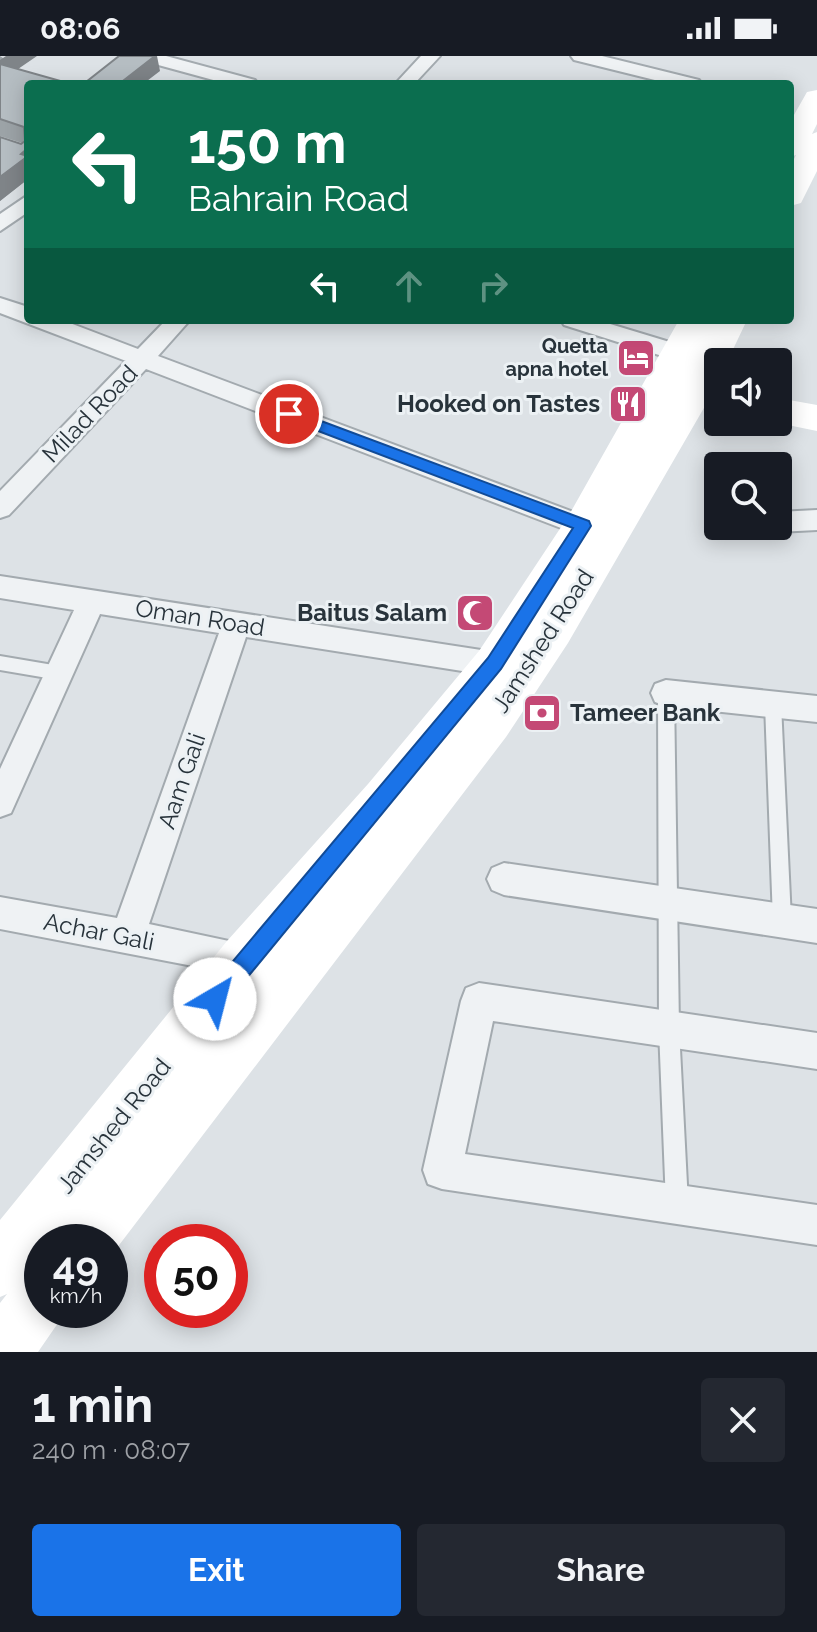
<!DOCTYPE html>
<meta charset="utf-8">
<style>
body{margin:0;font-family:Raleway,sans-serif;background:#242831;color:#f1f3f6;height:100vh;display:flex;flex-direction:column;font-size:30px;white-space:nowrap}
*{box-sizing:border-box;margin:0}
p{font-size:26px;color:#9ea1a6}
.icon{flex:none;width:44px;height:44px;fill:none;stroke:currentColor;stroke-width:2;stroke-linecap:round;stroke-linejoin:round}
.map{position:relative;height:1296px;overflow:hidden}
.sheet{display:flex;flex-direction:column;background:#171b24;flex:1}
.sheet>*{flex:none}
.top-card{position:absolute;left:24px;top:24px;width:770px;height:244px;border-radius:8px;box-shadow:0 4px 20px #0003;background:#0b6e4f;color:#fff;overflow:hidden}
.controls{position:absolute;left:704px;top:292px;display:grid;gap:16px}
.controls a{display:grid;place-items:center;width:88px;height:88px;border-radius:8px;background:#171b24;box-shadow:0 4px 20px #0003;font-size:40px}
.speed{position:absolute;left:24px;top:1168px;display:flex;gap:16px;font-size:40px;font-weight:700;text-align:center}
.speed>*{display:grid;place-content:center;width:104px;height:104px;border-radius:50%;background:#171b24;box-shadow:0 4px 20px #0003;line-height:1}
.speed small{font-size:20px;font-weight:400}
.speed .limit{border:12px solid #d22;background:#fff;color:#111}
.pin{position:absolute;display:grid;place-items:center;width:68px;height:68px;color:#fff;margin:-34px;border:4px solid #fff;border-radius:50%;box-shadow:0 2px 8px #0007}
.me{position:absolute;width:88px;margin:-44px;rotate:37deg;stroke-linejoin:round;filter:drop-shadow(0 0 6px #0008)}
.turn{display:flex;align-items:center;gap:28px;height:168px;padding:0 32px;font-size:36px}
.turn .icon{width:104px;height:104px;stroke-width:2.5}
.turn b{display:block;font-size:56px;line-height:68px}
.lanes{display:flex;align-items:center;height:76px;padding:0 32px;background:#0003;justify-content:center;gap:40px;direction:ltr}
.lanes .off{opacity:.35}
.round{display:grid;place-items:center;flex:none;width:84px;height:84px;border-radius:8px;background:#242831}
.overview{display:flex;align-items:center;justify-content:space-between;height:136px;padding:0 32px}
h1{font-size:48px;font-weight:700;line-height:60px}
.button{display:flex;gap:16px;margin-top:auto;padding:16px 32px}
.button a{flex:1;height:92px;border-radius:8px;background:#1a73e8;color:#fff;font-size:32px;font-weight:700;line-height:92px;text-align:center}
.button a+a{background:#242831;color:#f1f3f6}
.status{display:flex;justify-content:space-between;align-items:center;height:56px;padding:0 40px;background:#171b24;direction:ltr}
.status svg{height:22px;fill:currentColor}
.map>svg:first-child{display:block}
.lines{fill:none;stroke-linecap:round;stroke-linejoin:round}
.lane-casing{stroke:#a3aaaf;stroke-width:4}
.street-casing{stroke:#a3aaaf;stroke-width:4}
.lane{fill:#eff2f4;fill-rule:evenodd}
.street{fill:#eff2f4;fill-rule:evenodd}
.secondary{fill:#fff;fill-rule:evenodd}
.wall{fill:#9ca3a7}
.shaded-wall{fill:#7f8488}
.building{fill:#b5bdc2;stroke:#7f8488;stroke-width:2}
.route{fill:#1a73e8;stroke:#114b97;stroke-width:2}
.labels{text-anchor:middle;stroke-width:6;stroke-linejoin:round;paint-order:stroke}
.far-poi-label{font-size:20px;font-weight:bold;fill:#28333b;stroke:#ecf1f4;text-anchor:end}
.poi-label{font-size:24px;font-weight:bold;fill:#28333b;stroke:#ecf1f4;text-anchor:end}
.street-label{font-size:24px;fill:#28333b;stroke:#ecf1f4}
</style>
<div class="status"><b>08:06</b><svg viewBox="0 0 49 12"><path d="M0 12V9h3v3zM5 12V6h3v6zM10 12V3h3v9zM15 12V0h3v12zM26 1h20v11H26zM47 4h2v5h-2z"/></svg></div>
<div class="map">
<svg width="817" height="1296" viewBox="0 0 817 1296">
<rect width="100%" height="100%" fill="#dde2e6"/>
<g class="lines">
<g class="lane-casing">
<path id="lane" d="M0 600 59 610 65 612 67 617 65 622 59 624 0 614Z
M666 630 672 632 674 637 679 973 688 1148 684 1155 677 1159 670 1155 666 1148 659 973 658 637 660 632Z
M773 641 779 643 781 648 791 864 788 870 782 873 776 870 773 864 765 648 767 643Z"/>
</g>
<g class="street-casing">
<path id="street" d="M137 0H166L255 24 258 28H228L140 4Z
M421 0H440L414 28H395Z
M571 0H602L699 24 702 28H671L574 4Z
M28 139V156L0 175V158Z
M0 242 28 251V264H62L138 293 166 264H190L158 300 592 463 596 470 592 477 583 480 574 477 146 313 9 459 0 462V435L126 305 0 257Z
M561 264H597L686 291 690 297 678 305 564 269Z
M817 454V474L778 476 767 470H778V456Z
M0 520 494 596 504 599 509 608 504 617 494 620 246 581 149 868 257 891 262 903 257 915 245 920 0 873V841L117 862 219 577 100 558 11 757 0 761V713L74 554 0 542Z
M666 624 817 640V666L666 650 655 646 651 637 655 628Z
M504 807 817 853V887L504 839 492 834 487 823 492 812Z
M479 927 817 977V1013L493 965 465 1098 817 1149V1189L442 1133 428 1128 423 1114 461 945 466 932Z"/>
</g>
<use href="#lane" class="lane"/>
<use href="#street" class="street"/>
<path class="secondary" d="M817 34V68L812 78 817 76V115L801 147 790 150V111L796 99 790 101V66L807 36Z
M679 264H713L649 383 713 264H747L727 306H718V325L712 338 568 587 506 681 110 1201V1186H42V1205L34 1215 42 1212V1254H67L38 1296H0V1247L7 1238 0 1241V1164L227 885 368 728 479 595 569 459Z
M778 342 817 349V375L773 366H778Z"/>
</g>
<path class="wall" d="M0 0 19 13 28 28V123L0 145V81L21 88 22 87 0 80Z"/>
<path class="shaded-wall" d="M6 0H37L2 24 0 17V4Z
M155 0H157L160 15 143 28H119Z
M28 92V123L0 145V121L21 98Z"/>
<path class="building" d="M119 0H155L119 28H95L86 26Z
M0 8 71 28H28V92L21 98 28 100 0 121V81L21 88 25 85 24 71 0 63Z"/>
<path class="route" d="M289 353 589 465 591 470 501 613 223 951 215 954 207 951 204 943 207 936 488 602 573 472 284 362V355Z"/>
<defs>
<g id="hotel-square" transform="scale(2)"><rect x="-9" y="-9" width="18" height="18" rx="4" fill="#c44975" stroke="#ecf1f4"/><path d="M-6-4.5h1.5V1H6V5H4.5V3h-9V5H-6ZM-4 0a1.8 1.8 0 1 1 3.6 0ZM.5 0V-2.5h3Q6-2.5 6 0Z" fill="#fff"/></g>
<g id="restaurant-square" transform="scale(2)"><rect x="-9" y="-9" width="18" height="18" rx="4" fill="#c44975" stroke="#ecf1f4"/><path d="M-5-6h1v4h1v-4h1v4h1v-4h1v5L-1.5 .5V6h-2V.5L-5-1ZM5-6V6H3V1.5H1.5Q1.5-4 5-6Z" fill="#fff"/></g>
<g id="mosque-square" transform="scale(2)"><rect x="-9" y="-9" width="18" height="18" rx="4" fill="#c44975" stroke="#ecf1f4"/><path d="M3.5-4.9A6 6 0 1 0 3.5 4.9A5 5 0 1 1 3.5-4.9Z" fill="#fff"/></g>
<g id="bank-square" transform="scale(2)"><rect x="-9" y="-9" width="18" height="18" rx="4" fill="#c44975" stroke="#ecf1f4"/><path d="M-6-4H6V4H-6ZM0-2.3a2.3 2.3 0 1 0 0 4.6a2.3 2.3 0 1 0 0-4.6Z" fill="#fff"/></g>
</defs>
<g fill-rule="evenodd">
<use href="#hotel-square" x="636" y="302"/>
<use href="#restaurant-square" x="628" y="348"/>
<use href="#mosque-square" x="475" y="557"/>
<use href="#bank-square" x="542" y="657"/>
</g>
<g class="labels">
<g class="far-poi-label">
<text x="608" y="297">Quetta<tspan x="608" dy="23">apna hotel</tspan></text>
</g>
<g class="poi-label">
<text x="600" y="356">Hooked on Tastes</text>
<text x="447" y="565">Baitus Salam</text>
<text x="570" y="665" text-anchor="start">Tameer Bank</text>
</g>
<g class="street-label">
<text transform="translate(90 358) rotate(-46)" y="8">Milad Road</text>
<text transform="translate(200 562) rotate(9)" y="8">Oman Road</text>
<text transform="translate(543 585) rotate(-57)" y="8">Jamshed Road</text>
<text transform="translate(182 725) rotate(-71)" y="8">Aam Gali</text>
<text transform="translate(99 876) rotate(11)" y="8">Achar Gali</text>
<text transform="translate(114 1070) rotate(-51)" y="8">Jamshed Road</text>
</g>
</g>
</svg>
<div class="controls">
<a><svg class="icon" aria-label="sound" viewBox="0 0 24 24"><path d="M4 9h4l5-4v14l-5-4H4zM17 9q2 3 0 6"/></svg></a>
<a><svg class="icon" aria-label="search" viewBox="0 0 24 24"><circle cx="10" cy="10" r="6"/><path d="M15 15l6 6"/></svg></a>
</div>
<div class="speed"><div>49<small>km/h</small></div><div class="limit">50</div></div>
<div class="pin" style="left:289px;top:358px;background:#d93025"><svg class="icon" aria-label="arrive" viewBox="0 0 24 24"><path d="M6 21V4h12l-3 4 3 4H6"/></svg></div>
<svg class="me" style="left:215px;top:943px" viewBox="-20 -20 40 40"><circle r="19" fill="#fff"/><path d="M0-13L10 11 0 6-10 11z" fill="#1a73e8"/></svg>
<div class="top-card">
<div class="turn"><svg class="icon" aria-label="left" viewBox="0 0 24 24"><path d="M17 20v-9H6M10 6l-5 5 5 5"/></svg><div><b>150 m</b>Bahrain Road</div></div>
<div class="lanes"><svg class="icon" aria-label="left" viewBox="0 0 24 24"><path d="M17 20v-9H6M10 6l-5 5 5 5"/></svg><svg class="icon off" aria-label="ahead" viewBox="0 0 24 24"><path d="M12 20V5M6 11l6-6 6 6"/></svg><svg class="icon off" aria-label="right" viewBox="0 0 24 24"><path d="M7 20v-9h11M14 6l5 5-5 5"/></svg></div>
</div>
</div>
<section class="sheet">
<div class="overview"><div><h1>1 min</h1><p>240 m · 08:07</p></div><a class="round"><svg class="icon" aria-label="close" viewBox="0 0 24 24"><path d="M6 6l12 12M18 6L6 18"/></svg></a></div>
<div class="button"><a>Exit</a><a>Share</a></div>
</section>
